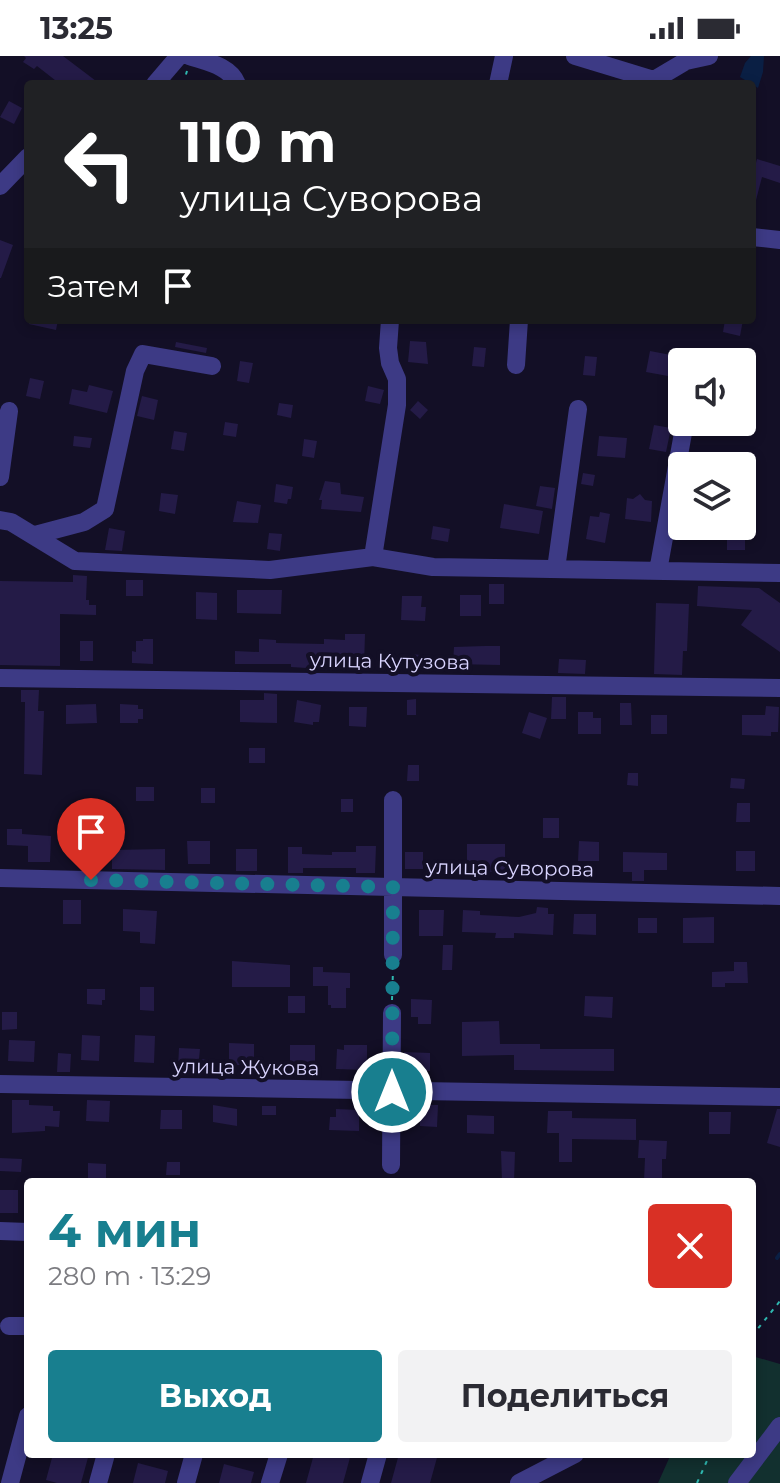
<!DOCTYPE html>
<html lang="ru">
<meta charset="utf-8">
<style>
body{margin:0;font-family:Montserrat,sans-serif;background:#f2f2f3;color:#2b2b33;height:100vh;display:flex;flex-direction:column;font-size:30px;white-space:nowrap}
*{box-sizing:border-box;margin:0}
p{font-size:26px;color:#7c7c81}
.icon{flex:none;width:44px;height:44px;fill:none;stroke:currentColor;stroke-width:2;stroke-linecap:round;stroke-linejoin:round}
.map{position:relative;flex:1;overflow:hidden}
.drawer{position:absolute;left:24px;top:1122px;width:732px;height:280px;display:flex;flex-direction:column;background:#fff;border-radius:8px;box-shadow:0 4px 12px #0003}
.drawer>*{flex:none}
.guide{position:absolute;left:24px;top:24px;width:732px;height:244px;border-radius:8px;box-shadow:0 4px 12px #0003;background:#202124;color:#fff;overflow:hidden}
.buttons{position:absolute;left:668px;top:292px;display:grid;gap:16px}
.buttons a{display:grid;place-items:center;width:88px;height:88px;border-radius:8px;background:#fff;box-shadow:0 4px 12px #0003;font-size:40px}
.pin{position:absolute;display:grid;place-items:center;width:68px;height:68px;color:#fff;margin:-82px -34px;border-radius:50% 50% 50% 0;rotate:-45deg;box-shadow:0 0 8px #0007}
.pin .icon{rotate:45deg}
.me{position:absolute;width:88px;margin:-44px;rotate:0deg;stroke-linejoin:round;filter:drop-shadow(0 0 6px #0008)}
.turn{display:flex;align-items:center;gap:28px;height:168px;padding:0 24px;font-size:36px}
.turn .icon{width:104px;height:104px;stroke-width:2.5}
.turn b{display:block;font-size:56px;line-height:68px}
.then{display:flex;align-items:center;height:76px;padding:0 24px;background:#0003;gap:16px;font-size:30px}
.round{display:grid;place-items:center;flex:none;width:84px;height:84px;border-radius:8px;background:#f2f2f3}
.overview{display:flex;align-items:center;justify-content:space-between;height:136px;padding:0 24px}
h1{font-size:48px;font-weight:700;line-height:60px;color:#187f8f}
.action{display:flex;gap:16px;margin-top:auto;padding:16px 24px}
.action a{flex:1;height:92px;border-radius:8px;background:#187f8f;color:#fff;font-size:32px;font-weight:700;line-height:92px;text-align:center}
.action a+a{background:#f2f2f3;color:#2b2b33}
.status{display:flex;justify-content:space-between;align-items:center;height:56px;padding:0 40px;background:#fff;direction:ltr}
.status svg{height:22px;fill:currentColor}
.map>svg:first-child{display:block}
.green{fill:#12302f}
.water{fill:#0a1f44}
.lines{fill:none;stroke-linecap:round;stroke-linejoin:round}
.stream{stroke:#0a1f44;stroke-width:4}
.building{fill:#241b47}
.path{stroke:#2fb8b0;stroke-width:2;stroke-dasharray:4 6;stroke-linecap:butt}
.minor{stroke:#3d3a85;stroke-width:18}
.route{stroke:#187f8f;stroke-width:14;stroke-dasharray:0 25.2}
.labels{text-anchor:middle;stroke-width:8;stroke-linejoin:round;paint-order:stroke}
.street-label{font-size:20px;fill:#d9d4ff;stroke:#130f26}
</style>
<div class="status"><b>13:25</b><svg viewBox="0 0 49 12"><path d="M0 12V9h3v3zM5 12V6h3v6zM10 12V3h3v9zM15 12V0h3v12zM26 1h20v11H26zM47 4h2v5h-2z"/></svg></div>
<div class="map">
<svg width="780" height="1427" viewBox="0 0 780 1427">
<rect width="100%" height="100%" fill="#130f26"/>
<path class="green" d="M752 1300 780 1308V1427H658L671 1398H752Z"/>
<path class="water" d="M751 0H764L763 16 758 32 740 21 745 7Z"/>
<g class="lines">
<path class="stream" d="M777 1202 780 1198"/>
</g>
<path class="building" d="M24 0H63L100 28H60L37 10 34 13 23 6 26 2Z
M9 45 22 52 14 68 0 61Z
M757 103 780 110V127L762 121 755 148 752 147V121Z
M0 184 13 189 1 222H0Z
M29 264H58L56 274 29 268Z
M725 264H743L740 280 723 276Z
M410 285 426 286 428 308 408 306Z
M176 286 207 292 206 297 175 291Z
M474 291 486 292 484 311 472 310Z
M650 295 671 299 668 320 646 316Z
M585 300 597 301 595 320 583 319Z
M240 305 253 307 249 327 237 325Z
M30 322 44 325 40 343 26 340Z
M89 329 113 335 107 357 69 348 72 333 87 336Z
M368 330 384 334 380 348 365 345Z
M142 340 158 344 154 364 137 360Z
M418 345 428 354 420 363 410 354Z
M279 347 293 349 291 362 277 359Z
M225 366 238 368 236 381 223 379Z
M654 369 671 372 666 396 649 393Z
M174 375 187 377 184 395 171 393Z
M74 380 92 382 90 392 73 390Z
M599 380 627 382 625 402 597 400Z
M304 383 317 385 314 402 302 400Z
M583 417 595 419 593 430 581 428Z
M325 425 340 427 341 438 364 441 361 456 321 453 322 444H319Z
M276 428 293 431 291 443H288L287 448 274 446Z
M540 430 555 432 552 453 536 450Z
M161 437 178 439 175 458 159 455Z
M640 438 645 444 652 445 651 466 625 463 627 442 633 443Z
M237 445 261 449 258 467 233 466Z
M504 448 543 455 539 478 500 472Z
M600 456 610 458 605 487 586 483 590 460 599 461Z
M433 470 450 473 448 486 431 483Z
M727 470H745V494H727Z
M109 472 125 475 122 495 105 494Z
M269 477 282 478 280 495 267 493Z
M73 519 87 520 86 544H89V549H96V559L60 558V610L0 609V525L73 526Z
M126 524H143V540H126Z
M489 528H504V548H489Z
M698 530 759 532 780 547V596L741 569 752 554 697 550Z
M237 534H282L281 558 237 557Z
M196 536 217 537V564L196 563Z
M460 539H481V560H460Z
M402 540H422L421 551H426L425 565 401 564Z
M656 547 689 548 687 595H683L682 619 654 618Z
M345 578H365L364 610 338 609V614L291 611V608H235V595L259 596V583L276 584V587L324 588V583L345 584Z
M143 583H153V608L132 607V595L136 596V585H143Z
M80 585H93V605H80Z
M485 590H500V609L453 608 454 591Z
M409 598 422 599V613H408Z
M559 603 586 604 585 618 558 617Z
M21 634H39L38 655H44L42 719 24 718 25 646H21Z
M264 637 277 638V667L240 666V644H264Z
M552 641H566V663H551Z
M416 643V659H407V644Z
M297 644 321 649 319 666H313V669L294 666Z
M620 647H631L632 669H620Z
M96 648 97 667 66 668V649Z
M120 648 138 649V653H143V663H138V667H120Z
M766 650 779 651 778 676H771V680L742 679V659H765Z
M349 651H367L366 671 349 670Z
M529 656 547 662 540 683 522 677Z
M578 656H593V662H601V678H578Z
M651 659H667V678H651Z
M249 692H265V707H249Z
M408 709H419V725H407Z
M628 717H638V730L627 729Z
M731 722 745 723 744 733 730 732Z
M136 731H154V745H136Z
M201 732H215V747H201Z
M341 743H353V756H341Z
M737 747H750V766H736Z
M78 757 110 758 108 801 90 800V787L77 786Z
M543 762H559V782H543Z
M7 773H22V778L51 780 50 806H28V790L7 789Z
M187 785H210V808H188Z
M579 785 599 786V805H578Z
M467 788H505V816H482V821H467Z
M356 790H376L375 817H356V812H303V817H288V791H302V798L332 799V796H356Z
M165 793V814L112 813V794Z
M236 793H257V815H236Z
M736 795H755V815H736Z
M405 796H423V813H405Z
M623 796 667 797V814H644V825H632V816H623Z
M63 844H81V868H63Z
M537 851 548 852V858H554L553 879 514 877V882H495L496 877 462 876 463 854 480 855V859L519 861 536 857Z
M123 853 157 855 155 888 140 887V876L123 875Z
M419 854H444L443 880H419Z
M574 858H596V879L573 878Z
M714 861V887H683V862Z
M638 862H657V877H638Z
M443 889H453L452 914H442Z
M232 905 290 909V931H232Z
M734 906H747L748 927H725V931H712V916L734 915Z
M313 911H323V916L350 917V932H346V952H331V949H328V930H313Z
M140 931H154V955L140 954Z
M87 933H105V944H102V949L87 948Z
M288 940H305V957H288Z
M585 940 613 941 612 962 584 960Z
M411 943 432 944 431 968H418V961H411Z
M2 956H17V973L2 974Z
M499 965 500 988H540V993H614V1015L514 1014V999L462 1000V966Z
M82 979 100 980 99 1005 81 1004Z
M135 979 155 980 154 1007 134 1006Z
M9 984 35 985 34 1006 8 1005Z
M229 987 254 988V1009H229Z
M290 989H315V1012L290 1011Z
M344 989H367V1014L336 1013 337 993 344 994Z
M179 992 200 993 199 1003 216 1004V1020L203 1019V1013L178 1012Z
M404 996 430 997V1015L404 1014Z
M58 997 71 998 70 1016H57Z
M12 1044H29V1049L53 1050V1055H60L59 1071 45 1070V1075L12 1077Z
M87 1044 110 1045 109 1066 86 1065Z
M213 1049 237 1053V1070L213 1066Z
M420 1049H438L437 1071 420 1070Z
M262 1050H276V1059H262Z
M336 1053 359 1054V1075L329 1074 330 1061H336Z
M777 1053H780V1091L767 1087Z
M161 1054H182V1073H160Z
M548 1055H572V1062L636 1063V1084L572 1083V1106H559V1077H547Z
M709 1056H731L730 1078H709Z
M467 1059 494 1060V1078L467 1077Z
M639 1084 667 1085 666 1103H662V1126L644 1125 645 1102H638Z
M501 1095 515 1096 514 1126H502Z
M0 1102 22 1103 21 1116 0 1115Z
M167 1106H180V1119H166Z
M88 1107 106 1108V1123H88Z
M0 1134H18V1157H0Z
M53 1398H89L81 1427H57L46 1424Z
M314 1398H351L343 1427H306Z
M399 1398H438L430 1427H391Z
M138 1407 168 1415 165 1427H133Z
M224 1408 254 1416 251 1427H219Z"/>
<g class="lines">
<path class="path" d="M183 28 187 15
M392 944 393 914
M752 1280 780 1245
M697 1427 710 1398"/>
<path class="minor" d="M189 0C207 6 230 10 237 28
M575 0 654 24 656 28
M654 24 686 5 709 0
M155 28 179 0
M498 28 504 0
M0 130 28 101
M752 181 780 184
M516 309 519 264
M0 421 9 355
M0 464 11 466 75 505 270 514 373 501 433 511 780 517
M35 479 84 466 105 453 135 315 143 298 212 310
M373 501 397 349V323L390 307 388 292 390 264
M556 513 578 353
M658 515 685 366
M0 622 780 632
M0 822 780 840
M393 899V744
M0 1028 780 1041
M391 1109 392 957
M0 1175 28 1176
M9 1270H28
M10 1427 28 1360
M98 1427 106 1398
M186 1427 194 1398
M270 1427 279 1398
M370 1427 378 1398
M519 1427 575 1398
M737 1427 780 1370"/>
</g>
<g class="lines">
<path class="route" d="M91 824 393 831 392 1036"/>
</g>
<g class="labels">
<g class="street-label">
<text transform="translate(390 605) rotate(1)" y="7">улица Кутузова</text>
<text transform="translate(510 812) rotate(1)" y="7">улица Суворова</text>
<text transform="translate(246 1011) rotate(1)" y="7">улица Жукова</text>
</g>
</g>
</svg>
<div class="buttons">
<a><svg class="icon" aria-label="sound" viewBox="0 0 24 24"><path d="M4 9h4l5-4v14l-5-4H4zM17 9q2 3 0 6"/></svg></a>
<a><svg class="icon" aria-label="layers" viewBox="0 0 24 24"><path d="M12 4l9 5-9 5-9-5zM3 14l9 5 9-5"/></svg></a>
</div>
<div class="pin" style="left:91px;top:824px;background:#d93025"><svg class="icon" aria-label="arrive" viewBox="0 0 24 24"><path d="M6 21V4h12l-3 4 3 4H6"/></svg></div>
<svg class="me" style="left:392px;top:1036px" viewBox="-20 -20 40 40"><circle r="17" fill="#187f8f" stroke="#fff" stroke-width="3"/><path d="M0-11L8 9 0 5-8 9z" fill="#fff"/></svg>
<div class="guide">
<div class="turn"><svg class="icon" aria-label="left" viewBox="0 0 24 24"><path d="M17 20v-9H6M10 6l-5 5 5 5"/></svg><div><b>110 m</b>улица Суворова</div></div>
<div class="then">Затем<svg class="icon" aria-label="arrive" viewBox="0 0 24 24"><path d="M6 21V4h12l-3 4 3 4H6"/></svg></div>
</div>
<section class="drawer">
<div class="overview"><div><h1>4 мин</h1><p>280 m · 13:29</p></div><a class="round" style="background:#d93025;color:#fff"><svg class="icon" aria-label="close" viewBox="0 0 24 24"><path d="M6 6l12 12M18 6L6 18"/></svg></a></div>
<div class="action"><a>Выход</a><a>Поделиться</a></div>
</section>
</div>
